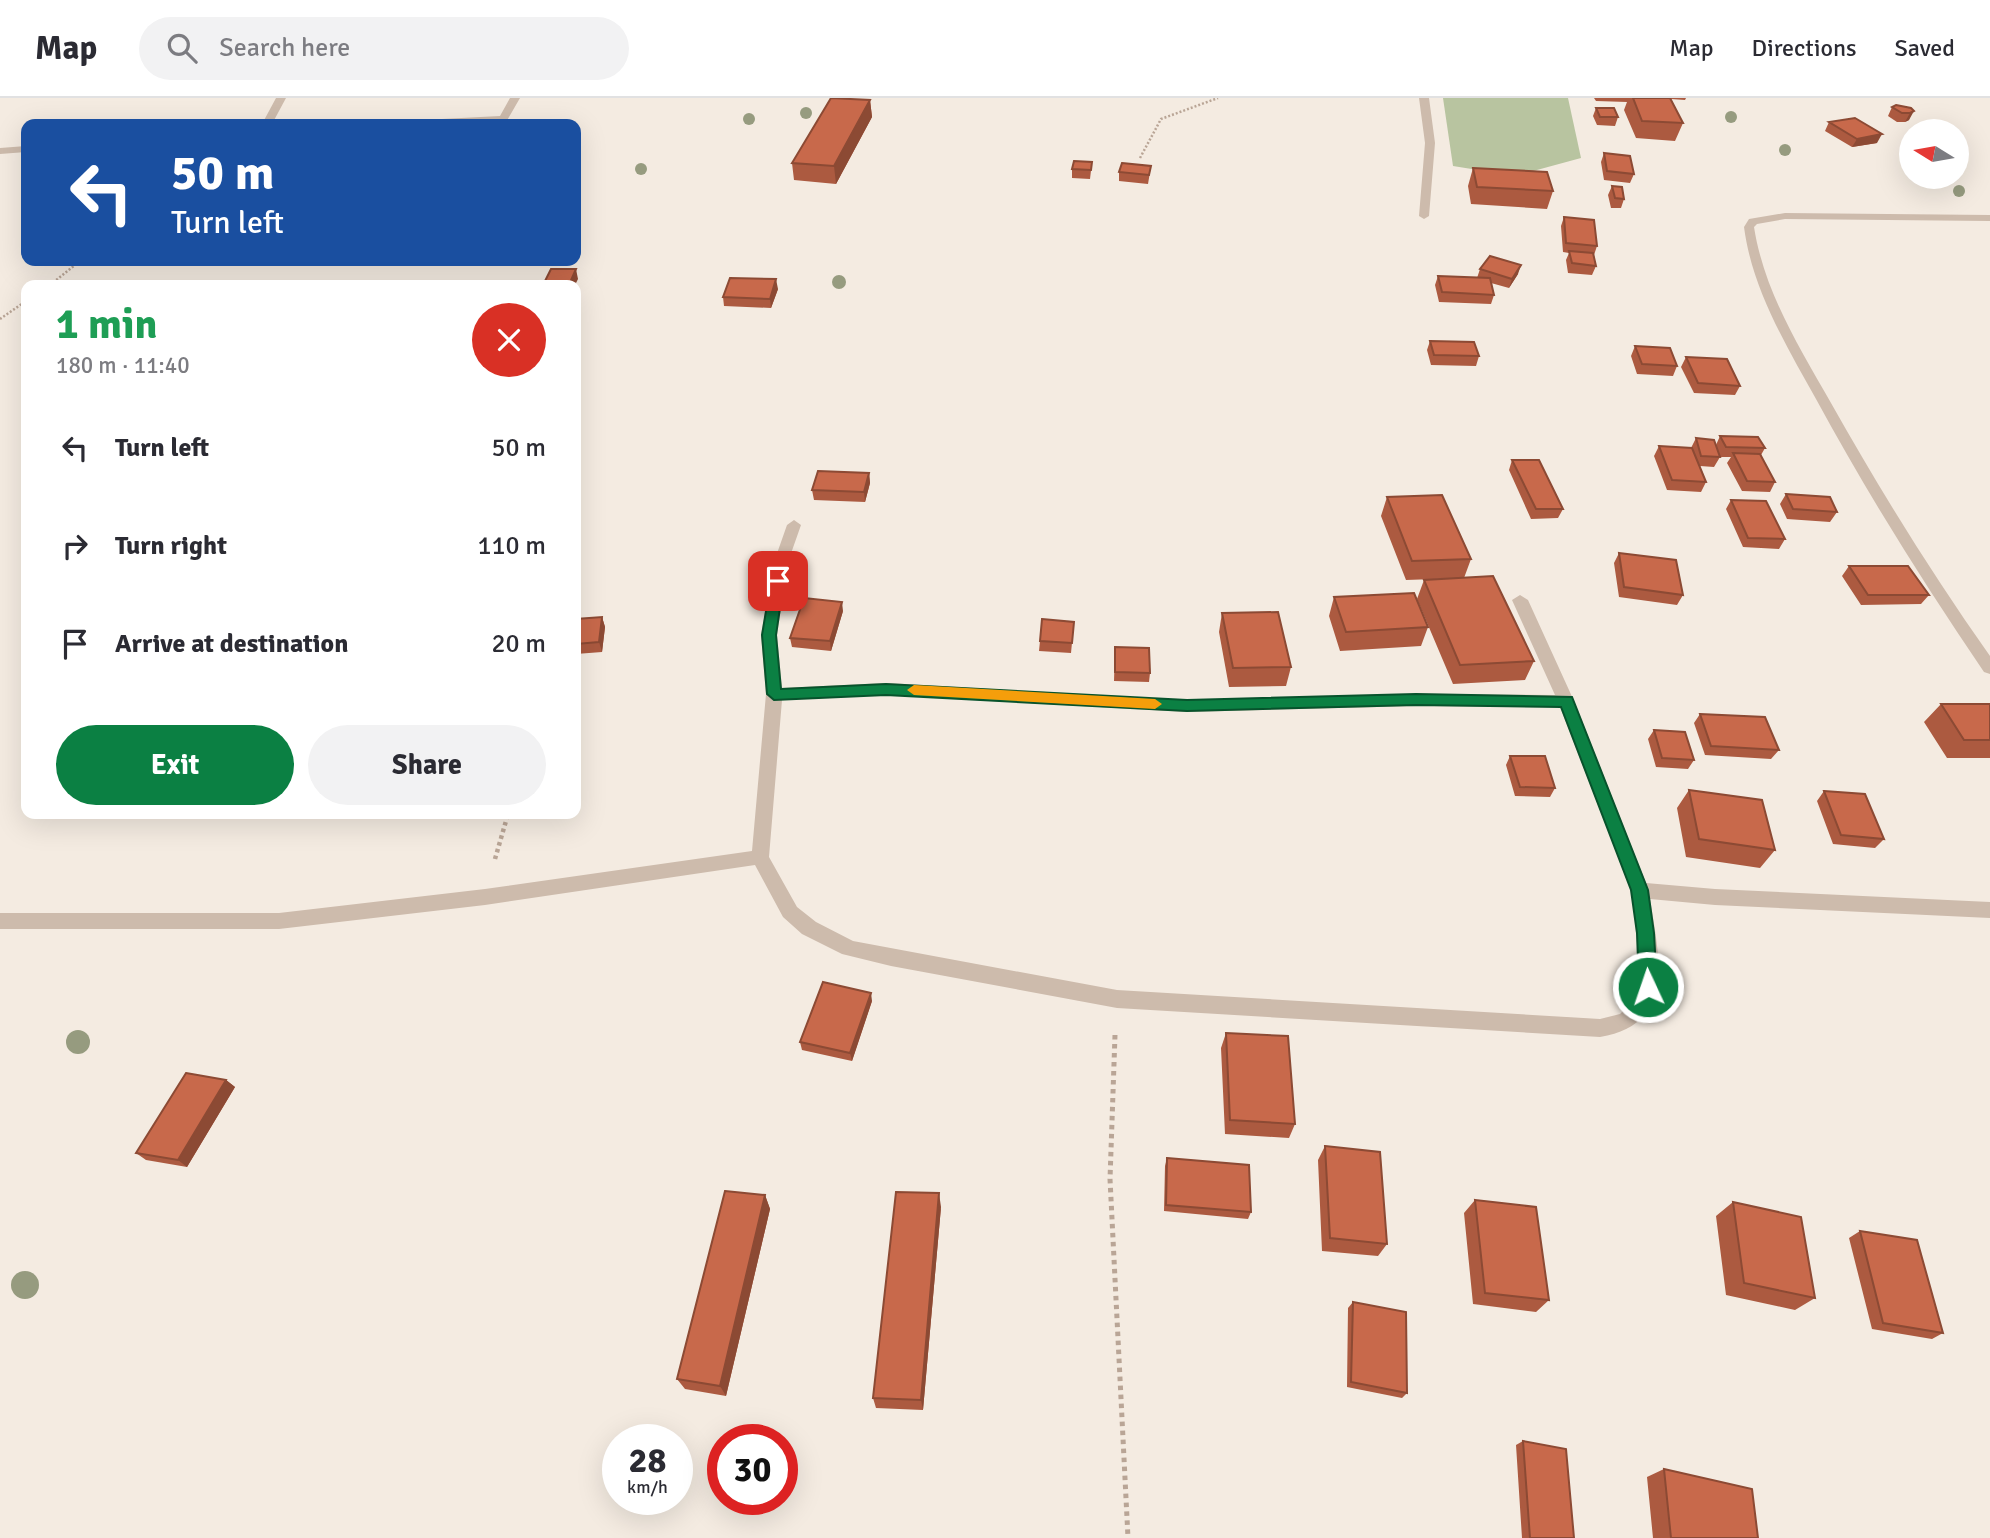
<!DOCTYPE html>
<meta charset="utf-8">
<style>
body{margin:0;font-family:Signika,sans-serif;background:#f2f2f3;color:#2b2b33;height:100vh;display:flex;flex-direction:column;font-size:26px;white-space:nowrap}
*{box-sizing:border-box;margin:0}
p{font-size:23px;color:#7c7c81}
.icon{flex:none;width:38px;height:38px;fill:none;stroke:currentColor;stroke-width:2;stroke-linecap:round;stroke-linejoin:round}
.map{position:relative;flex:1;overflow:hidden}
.side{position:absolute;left:21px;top:182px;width:560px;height:539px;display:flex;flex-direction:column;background:#fff;border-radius:14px;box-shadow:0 7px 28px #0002}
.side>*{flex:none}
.top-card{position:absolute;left:21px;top:21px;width:560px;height:147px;border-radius:14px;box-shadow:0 7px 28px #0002;background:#1a4fa0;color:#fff;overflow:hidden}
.needle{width:46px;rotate:281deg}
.controls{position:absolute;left:1899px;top:21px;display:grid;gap:14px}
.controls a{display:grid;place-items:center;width:70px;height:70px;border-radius:50%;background:#fff;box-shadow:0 7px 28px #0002;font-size:35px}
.speed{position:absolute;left:602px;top:1326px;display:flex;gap:14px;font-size:35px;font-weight:700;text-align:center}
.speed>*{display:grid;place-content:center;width:91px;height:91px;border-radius:50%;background:#fff;box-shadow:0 7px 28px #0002;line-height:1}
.speed small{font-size:18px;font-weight:400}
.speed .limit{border:10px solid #d22;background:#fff;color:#111}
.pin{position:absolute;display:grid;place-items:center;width:60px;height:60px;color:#fff;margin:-30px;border-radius:14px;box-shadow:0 4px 10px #0006}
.me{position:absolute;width:77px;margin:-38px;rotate:357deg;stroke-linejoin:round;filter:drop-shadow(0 0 5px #0008)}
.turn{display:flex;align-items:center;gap:24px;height:147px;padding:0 35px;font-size:32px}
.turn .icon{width:91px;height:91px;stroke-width:2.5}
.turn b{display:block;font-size:49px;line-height:60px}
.round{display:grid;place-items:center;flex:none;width:74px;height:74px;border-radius:37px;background:#f2f2f3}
.summary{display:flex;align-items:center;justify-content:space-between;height:119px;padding:0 35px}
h1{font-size:42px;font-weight:800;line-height:52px;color:#1e9e55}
.primary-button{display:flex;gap:14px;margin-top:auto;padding:14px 35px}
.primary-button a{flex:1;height:80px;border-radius:42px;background:#0b8043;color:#fff;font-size:28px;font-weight:800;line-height:80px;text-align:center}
.primary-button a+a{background:#f2f2f3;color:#2b2b33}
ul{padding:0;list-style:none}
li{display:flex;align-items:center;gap:21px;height:98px;padding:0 35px}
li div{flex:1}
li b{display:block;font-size:26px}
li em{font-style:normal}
header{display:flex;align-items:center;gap:42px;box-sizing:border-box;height:98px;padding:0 35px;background:#fff;border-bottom:2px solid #e1e1e2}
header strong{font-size:33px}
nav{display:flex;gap:38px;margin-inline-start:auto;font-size:24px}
.search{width:490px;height:63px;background:#f2f2f3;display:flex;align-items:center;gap:18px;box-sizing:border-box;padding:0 24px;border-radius:38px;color:#7c7c81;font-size:26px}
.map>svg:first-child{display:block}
.green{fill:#b8c4a0}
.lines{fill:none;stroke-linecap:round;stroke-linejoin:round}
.path-far2{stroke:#b9a596;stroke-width:2.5;stroke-dasharray:2 2;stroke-linecap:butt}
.path-far1{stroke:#b9a596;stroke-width:4.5;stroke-dasharray:3.5 3.5;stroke-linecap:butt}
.path{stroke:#b9a596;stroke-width:5;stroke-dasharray:4.5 4.5;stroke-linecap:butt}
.minor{fill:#cdbbac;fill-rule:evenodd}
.tree{fill:#969b7f}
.wall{fill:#ac5a40}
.shaded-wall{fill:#8c4a34}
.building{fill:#c8694b;stroke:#8c4a34;stroke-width:2}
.route{fill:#0b8043;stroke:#07532c;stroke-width:2}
.slow{fill:#f59e0b}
</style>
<header>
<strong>Map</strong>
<div class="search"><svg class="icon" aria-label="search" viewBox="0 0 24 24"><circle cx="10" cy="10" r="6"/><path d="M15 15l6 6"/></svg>Search here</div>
<nav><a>Map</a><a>Directions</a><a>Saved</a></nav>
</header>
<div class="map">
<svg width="1990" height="1440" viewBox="0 0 1990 1440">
<rect width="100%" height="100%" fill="#f4ebe1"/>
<path class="green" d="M1443 0H1568L1581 60 1515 78 1453 68Z"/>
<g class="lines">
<path class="path-far2" d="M1140 60 1161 21 1218 0
M50 187 80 163
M0 221 26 203"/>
<path class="path-far1" d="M495 761 508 716"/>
<path class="path" d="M1115 937 1110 1081 1128 1440"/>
<path class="minor" d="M276 0H286L272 26H262Z
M510 0H520L505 26H398L403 23 500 18Z
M1419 0H1429L1435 45 1429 118 1424 121 1419 118 1425 45Z
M26 48V54L0 56V50Z
M1785 115 1990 117V123L1785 121 1757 126 1754 129C1764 193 1799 249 1831 305 1880 392 1932 476 1990 558V576L1984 574C1924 486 1867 395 1816 301 1786 247 1752 191 1744 129L1749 121Z
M439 163H451L444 167Z
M794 422 801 427 788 464 777 537 782 590 886 585 1187 602 1416 596 1555 597 1512 502 1520 497 1528 502 1574 603 1646 785 1715 791 1990 804V820L1715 807 1650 801C1659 859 1677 926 1600 939L1117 910 891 868 842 856 802 836 783 819 755 767 485 807 279 831H0V815H279L485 791 752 753 766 596 761 537 774 464 787 427ZM886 597 1187 614 1416 608 1560 609 1631 792 1635 821 1639 875 1634 902 1620 916 1600 921 1117 892 853 843 816 824 797 809 769 759 782 602Z"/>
</g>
<g class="tree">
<circle cx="806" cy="15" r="6"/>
<circle cx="1731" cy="19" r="6"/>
<circle cx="749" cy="21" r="6"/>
<circle cx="1785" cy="52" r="6"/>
<circle cx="641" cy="71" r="6"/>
<circle cx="1959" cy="93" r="6"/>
<circle cx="839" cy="184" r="7"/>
<circle cx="78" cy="944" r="12"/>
<circle cx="25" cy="1187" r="14"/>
</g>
<path class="wall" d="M1594 0H1686L1685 2 1671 1 1683 25 1675 43 1636 40 1624 12 1627 4 1596 3Z
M870 2 872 19 836 86 794 82 792 65Z
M1892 9 1911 10 1909 22 1905 24H1897L1888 18Z
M1596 10 1618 19 1615 28 1597 27 1593 18Z
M1829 24 1877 45 1852 49 1825 33Z
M1604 55 1634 76 1630 85 1604 82 1601 64Z
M1092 64 1090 81 1072 80V71Z
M1151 68 1148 86 1119 83V74Z
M1473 70 1553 93 1547 111 1471 106 1468 88Z
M1612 88 1624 101 1621 110H1611L1608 97Z
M1564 119 1597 148 1594 157 1596 168 1592 177 1568 175 1566 162 1569 155 1563 154 1561 128Z
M158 163H206L203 165 161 168Z
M1480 171 1518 176 1509 190 1491 185 1494 197 1491 206 1439 204 1435 187 1438 178 1477 180Z
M778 191 771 210 724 208 723 199Z
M1430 243 1479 258 1476 268 1431 267 1427 252Z
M1635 248 1677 268 1673 278 1637 276 1631 258Z
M1686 259 1740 288 1735 297 1694 295 1681 269Z
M1720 338 1765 350 1761 357 1775 384 1770 394 1742 393 1727 365 1731 359H1720L1718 355 1720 359 1714 369 1700 368 1706 384 1701 394 1667 392 1654 358 1659 348 1691 350 1696 340 1716 347Z
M1512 362 1563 411 1558 420 1531 421 1509 372Z
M869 375 870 385 865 404 814 402 812 392Z
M1786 396 1837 414 1830 424 1787 421 1780 406Z
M1387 399 1471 461 1464 480 1406 482 1381 418Z
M1731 402 1785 441 1779 451 1743 449 1726 411Z
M1619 455 1683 497 1677 507 1619 499 1614 465Z
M1849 468 1929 497 1921 506 1861 507 1842 478Z
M1424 482 1534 563 1525 582 1453 586 1417 501Z
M1334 499 1428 529 1421 548 1340 553 1329 518Z
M843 513 831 553 792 549 790 540Z
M1222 515 1291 569 1286 588 1229 589 1219 534Z
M602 519 605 529 602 554 576 556V521Z
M1074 524 1071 555 1039 553 1040 543Z
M1115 549 1150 575 1149 584 1114 583Z
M1941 606H1990V660H1947L1924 624Z
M1700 616 1779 652 1771 661 1705 657 1694 625Z
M1654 632 1694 662 1688 671 1656 669 1648 641Z
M1510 658 1555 690 1550 699 1515 698 1506 667Z
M1689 692 1775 752 1760 770 1686 759 1677 710Z
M1824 693 1884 741 1875 750 1833 746 1817 703Z
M872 903 852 963 802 952 800 944Z
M1226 935 1295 1026 1289 1040 1225 1036 1221 950Z
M226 982 235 989 187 1069 146 1062 136 1055Z
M1325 1048 1387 1146 1378 1158 1322 1153 1318 1062Z
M1167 1060 1251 1114 1248 1121 1164 1113 1165 1068Z
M765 1097 770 1111 726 1298 685 1291 677 1281Z
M1475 1102 1549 1202 1536 1214 1473 1206 1464 1115Z
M1733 1104 1815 1200 1795 1212 1726 1197 1716 1118Z
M941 1109 923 1312 876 1310 873 1300Z
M1860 1133 1943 1235 1932 1241 1872 1231 1849 1140Z
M1353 1204 1407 1295 1402 1300 1347 1289 1348 1210Z
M1523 1343 1574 1440H1522L1516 1347Z
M1664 1371 1758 1440H1653L1647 1379Z"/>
<path class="shaded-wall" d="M870 2 872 19 836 86 834 68Z
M1914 13 1909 22 1905 24 1910 15Z
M1882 36 1877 45 1852 49 1857 41Z
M1521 167 1518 176 1509 190 1512 181Z
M576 171 578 181 575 187H569Z
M776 181 778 191 771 210 770 201Z
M869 375 870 385 865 404 864 394Z
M842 504 843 513 831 553 830 543Z
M602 519 605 529 602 554 599 544Z
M871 895 872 903 852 963 850 955Z
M226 982 235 989 187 1069 178 1062Z
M939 1095 941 1109 923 1312 921 1302Z
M765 1097 770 1111 726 1298 720 1288Z"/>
<path class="building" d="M831 0 870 2 834 68 792 65Z
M1633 0H1670L1683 25 1642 23Z
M1896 7 1911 10 1914 13 1910 15H1902L1892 9Z
M1596 10H1614L1618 19H1600Z
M1855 20 1882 36 1857 41 1829 24Z
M1604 55 1630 58 1634 76 1607 73Z
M1074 63 1092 64 1091 72 1072 71Z
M1122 65 1151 68 1149 77 1119 74Z
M1473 70 1547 74 1553 93 1477 89Z
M1612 88 1622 89 1624 101 1615 100Z
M1564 119 1594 122 1597 148 1566 145Z
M1569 153 1593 155 1596 168 1572 165Z
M1490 158 1521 167 1512 181 1480 171Z
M551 171H576L569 187H543Z
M1438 178 1490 180 1494 197 1442 194Z
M730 180 776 181 770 201 723 199Z
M1430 243 1474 244 1479 258 1434 257Z
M1635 248 1670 250 1677 268 1642 266Z
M1686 259 1727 261 1740 288 1698 285Z
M1720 338 1758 339 1765 350 1726 349Z
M1696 340 1714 342 1720 359 1701 358Z
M1659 348 1692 350 1706 384 1672 382Z
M1733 355 1760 356 1775 384 1747 383Z
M1512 362H1539L1563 411H1536Z
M818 373 869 375 864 394 812 392Z
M1786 396 1830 399 1837 414 1793 411Z
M1442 397 1471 461 1412 463 1387 399Z
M1731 402 1766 403 1785 441 1748 440Z
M1619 455 1676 462 1683 497 1624 489Z
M1849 468H1908L1929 497H1868Z
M1493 478 1534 563 1460 567 1424 482Z
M1414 495 1428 529 1346 534 1334 499Z
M804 500 842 504 830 543 790 540Z
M1278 514 1291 569 1233 570 1222 515Z
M602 519 599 544 576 546V521Z
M1042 521 1074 524 1072 545 1040 543Z
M1115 549 1149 550 1150 575 1115 574Z
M1941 606H1990V642H1964Z
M1700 616 1765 619 1779 652 1711 648Z
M1654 632 1685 634 1694 662 1662 660Z
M1510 658H1545L1555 690 1520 689Z
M1689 692 1762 702 1775 752 1699 741Z
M1824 693 1865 696 1884 741 1841 737Z
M823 884 871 895 850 955 800 944Z
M1226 935 1288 938 1295 1026 1230 1022Z
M186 975 226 982 178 1062 136 1055Z
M1325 1048 1380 1054 1387 1146 1330 1140Z
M1167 1060 1249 1067 1251 1114 1166 1107Z
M725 1093 765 1097 720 1288 677 1281Z
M896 1094 939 1095 921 1302 873 1300Z
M1475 1102 1536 1109 1549 1202 1485 1195Z
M1733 1104 1801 1119 1815 1200 1744 1185Z
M1860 1133 1917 1142 1943 1235 1883 1225Z
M1353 1204 1406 1214 1407 1295 1351 1284Z
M1523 1343 1566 1351 1574 1440H1530Z
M1664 1371 1752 1391 1758 1440H1671Z"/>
<path class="route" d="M778 478 784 483 776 537 781 591 886 586 1187 602 1416 596 1572 599 1648 792 1654 835 1657 889 1654 895 1648 897 1642 895 1639 889 1637 835 1631 792 1561 609 1416 607 1187 613 886 597 774 602 767 596 762 537 771 483Z"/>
<path class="slow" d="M914 587 1155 601 1162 606 1155 611 914 597 907 592Z"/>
</svg>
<div class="controls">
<a><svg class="needle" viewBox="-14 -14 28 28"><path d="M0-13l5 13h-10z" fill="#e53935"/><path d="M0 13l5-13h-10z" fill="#7c7c81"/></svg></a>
</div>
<div class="speed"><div>28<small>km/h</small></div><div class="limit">30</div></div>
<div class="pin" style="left:778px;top:483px;background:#d93025"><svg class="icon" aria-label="arrive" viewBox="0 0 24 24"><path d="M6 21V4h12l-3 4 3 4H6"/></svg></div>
<svg class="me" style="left:1648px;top:889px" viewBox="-20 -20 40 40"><circle r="17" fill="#0b8043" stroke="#fff" stroke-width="3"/><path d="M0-11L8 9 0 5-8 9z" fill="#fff"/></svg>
<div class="top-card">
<div class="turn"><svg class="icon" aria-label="left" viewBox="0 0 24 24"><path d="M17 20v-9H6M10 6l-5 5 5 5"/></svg><div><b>50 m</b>Turn left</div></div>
</div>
<section class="side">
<div class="summary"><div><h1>1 min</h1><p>180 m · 11:40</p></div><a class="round" style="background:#d93025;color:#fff"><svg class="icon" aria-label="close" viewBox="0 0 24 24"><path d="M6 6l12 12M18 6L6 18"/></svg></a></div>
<ul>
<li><svg class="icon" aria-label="left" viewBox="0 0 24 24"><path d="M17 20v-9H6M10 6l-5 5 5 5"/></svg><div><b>Turn left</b></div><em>50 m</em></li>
<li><svg class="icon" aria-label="right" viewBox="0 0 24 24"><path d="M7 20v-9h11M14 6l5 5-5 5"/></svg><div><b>Turn right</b></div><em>110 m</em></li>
<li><svg class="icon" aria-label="arrive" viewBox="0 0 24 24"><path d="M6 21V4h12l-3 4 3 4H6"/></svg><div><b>Arrive at destination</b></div><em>20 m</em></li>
</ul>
<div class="primary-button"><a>Exit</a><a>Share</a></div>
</section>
</div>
